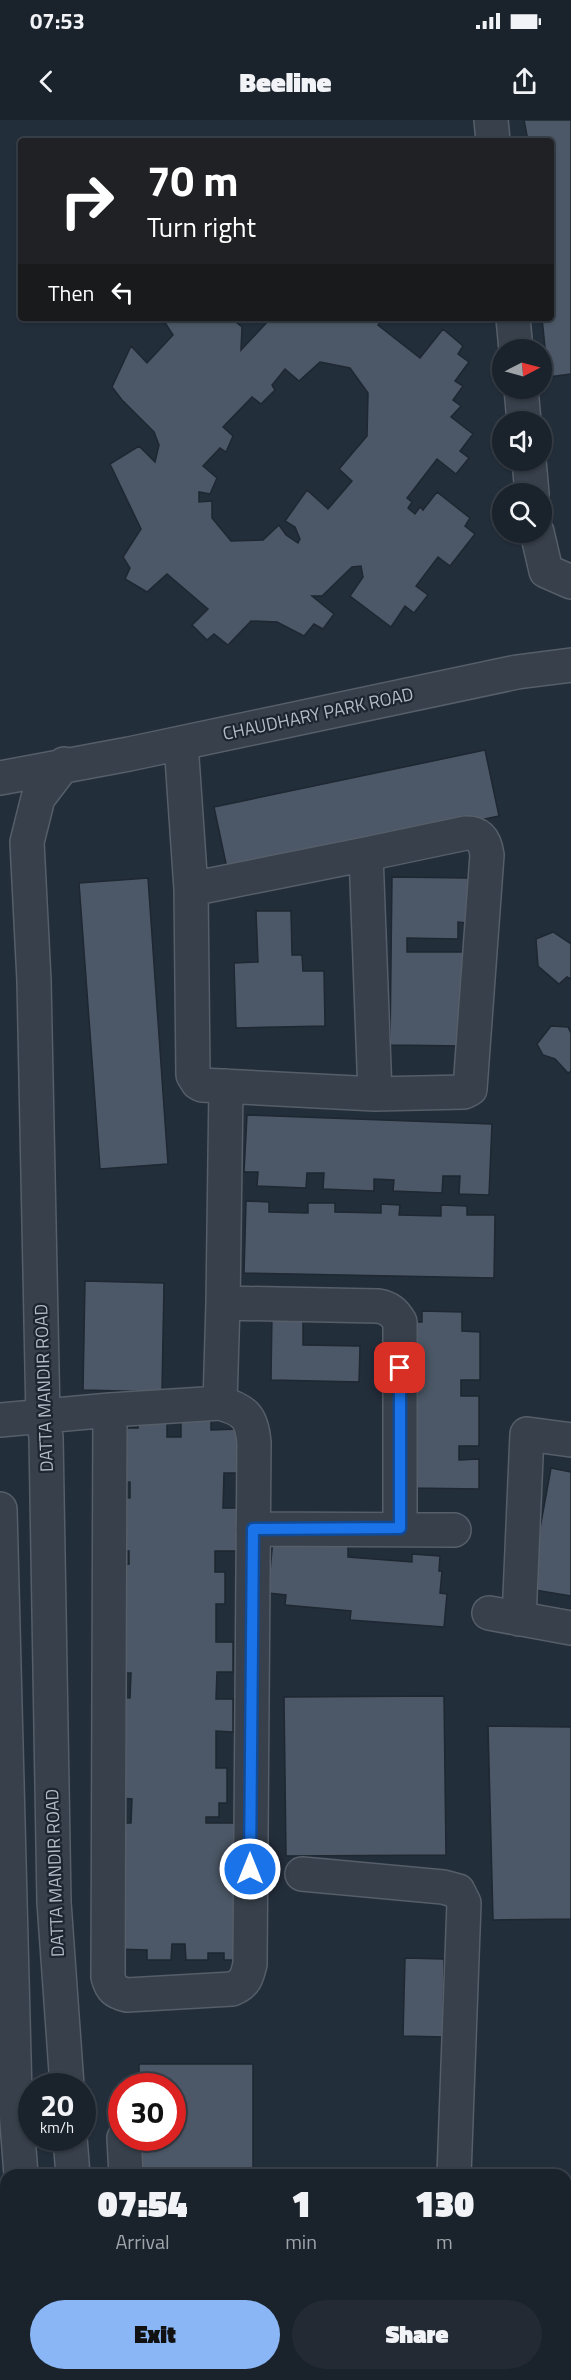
<!DOCTYPE html>
<style>
body{margin:0;font-family:"Titillium Web",sans-serif;background:#232a34;color:#f1f3f6;height:100vh;display:flex;flex-direction:column;font-size:22px;white-space:nowrap}
*{box-sizing:border-box;margin:0}
p{font-size:20px;color:#9fa4a9}
.icon{flex:none;width:33px;height:33px;fill:none;stroke:currentColor;stroke-width:2;stroke-linecap:round;stroke-linejoin:round}
.map{position:relative;flex:1;overflow:hidden}
.side{position:absolute;left:0px;top:2049px;width:572px;height:212px;display:flex;flex-direction:column;background:#1a222c;border-radius:18px 18px 0 0;box-shadow:0 2px 4px #0004,0 0 0 2px #383f48}
.side>*{flex:none}
.hud{position:absolute;left:18px;top:18px;width:536px;height:183px;border-radius:6px;box-shadow:0 2px 4px #0004,0 0 0 2px #383f48;background:#202124;color:#fff;overflow:hidden}
.needle{width:39px;rotate:84deg}
.tools{position:absolute;left:492px;top:219px;display:grid;gap:12px}
.tools a{display:grid;place-items:center;width:60px;height:60px;border-radius:50%;background:#1a222c;box-shadow:0 2px 4px #0004,0 0 0 2px #383f48;font-size:30px}
.speed{position:absolute;left:18px;top:1953px;display:flex;gap:12px;font-size:30px;font-weight:700;text-align:center}
.speed>*{display:grid;place-content:center;width:78px;height:78px;border-radius:50%;background:#1a222c;box-shadow:0 2px 4px #0004,0 0 0 2px #383f48;line-height:1}
.speed small{font-size:15px;font-weight:400}
.speed .limit{border:9px solid #d22;background:#fff;color:#111}
.pin{position:absolute;display:grid;place-items:center;width:51px;height:51px;color:#fff;margin:-26px;border-radius:12px;box-shadow:0 3px 9px #0006}
.me{position:absolute;width:66px;margin:-33px;rotate:0deg;stroke-linejoin:round;filter:drop-shadow(0 0 4px #0008)}
.turn{display:flex;align-items:center;gap:21px;height:126px;padding:0 30px;font-size:27px}
.turn .icon{width:78px;height:78px;stroke-width:2.5}
.turn b{display:block;font-size:42px;line-height:51px}
.then{display:flex;align-items:center;height:57px;padding:0 30px;background:#0003;gap:12px;font-size:22px}
.eta{display:flex;justify-content:space-evenly;align-items:center;height:102px;text-align:center}
.eta b{font-size:36px;font-weight:800;line-height:42px}
.action{display:flex;gap:12px;margin-top:auto;padding:12px 30px}
.action a{flex:1;height:69px;border-radius:36px;background:#8ab6f5;color:#111;font-size:24px;font-weight:800;line-height:69px;text-align:center}
.action a+a{background:#232a34;color:#f1f3f6}
.status{display:flex;justify-content:space-between;align-items:center;height:42px;padding:0 30px;background:#1a222c;direction:ltr}
.status svg{height:16px;fill:currentColor}
header{display:flex;justify-content:space-between;align-items:center;height:78px;padding:0 30px;background:#1a222c;font-size:27px;font-weight:800}
.map>svg:first-child{display:block}
.building{fill:#4c5867;stroke:#1e2732;stroke-width:1.5;fill-rule:evenodd}
.lines{fill:none;stroke-linecap:round;stroke-linejoin:round}
.minor-casing{stroke:#555e69;stroke-width:36}
.minor{stroke:#37404b;stroke-width:33}
.route-casing{stroke:#114b97;stroke-width:15}
.route{stroke:#1a73e8;stroke-width:10}
.labels{text-anchor:middle;stroke-width:4.5;stroke-linejoin:round;paint-order:stroke}
.street-label{font-size:18px;fill:#b3bbc7;stroke:#1c2530}
</style>
<div class="status"><b>07:53</b><svg viewBox="0 0 49 12"><path d="M0 12V9h3v3zM5 12V6h3v6zM10 12V3h3v9zM15 12V0h3v12zM26 1h20v11H26zM47 4h2v5h-2z"/></svg></div>
<header><svg class="icon" aria-label="back" viewBox="0 0 24 24"><path d="M15 5l-7 7 7 7"/></svg>Beeline<svg class="icon" aria-label="share" viewBox="0 0 24 24"><path d="M12 15V3M7 8l5-5 5 5M5 13v7h14v-7"/></svg></header>
<div class="map">
<svg width="571" height="2260" viewBox="0 0 571 2260">
<rect width="100%" height="100%" fill="#232e3b"/>
<path class="building" d="M524 0H571V254L548 257 542 198H550L551 182 550 21H528Z
M162 198H231L242 207 241 230 271 198H383L378 205 420 238 443 209 463 226 458 234 469 242 455 261 463 266 453 280 461 286 451 297 473 314 460 331 469 338 456 354 437 339 407 378 412 382 408 388 415 394 420 387 423 390 437 372 470 398 465 406 475 414 450 446 438 437 416 466 428 475 414 493 405 486 391 507 350 476 363 457 361 446 352 447 322 476H312L334 494 323 509 314 504 304 516 277 502 251 501 228 525 214 514 207 520 192 505 208 489 167 454 147 472 125 459 130 448 123 437 141 409 110 344 139 326 155 342 159 325 154 312 122 280 112 267 131 226 147 243 173 215ZM320 242 350 248 368 273 367 316 339 349 352 361 328 389 307 370 285 401 295 407 300 419 298 423 286 415 279 405 263 420 231 421 212 398V381L199 382V372L210 374 217 358 203 346 220 328 226 332 233 316 223 307 252 277 261 284 275 270 272 265 285 249 299 261Z
M485 630 499 696 228 753 214 687Z
M392 757 468 758 467 803 458 802V819L407 818V832H467L465 926 390 925Z
M148 758 168 1044 100 1049 79 763Z
M256 791H291L292 835H302L303 851H324L325 906 236 908 234 843 258 842Z
M553 812 571 824V859L567 857 559 864 538 846 536 819Z
M551 906 568 907 571 913V951L568 953 555 939 543 935 537 924Z
M247 995 492 1004 489 1075 459 1074 460 1056H443L442 1073 393 1071 394 1060 374 1059V1071L323 1069 324 1053H307L306 1068 257 1066 258 1052H244Z
M246 1081 269 1082V1092L308 1093V1083H335V1092L381 1093V1084L400 1085 399 1095 441 1096V1085L467 1086V1095H495L494 1158 244 1153Z
M85 1161 164 1163 162 1272 83 1270Z
M422 1191 462 1192V1211L480 1212V1260H461V1276H479V1326H459V1340L479 1339V1369L410 1368 411 1266 422 1267V1243H411V1202H422Z
M272 1192H303V1225L360 1226 359 1262 271 1260Z
M139 1292H167V1317H181V1292H211V1310L240 1309V1353H224L223 1388H240V1431H215V1452H225V1484H216V1522H233V1552H217L216 1579H233V1612L216 1611V1648H227V1683H219V1697H206V1703H235L234 1840H224V1833H208V1840H186L185 1824H172L171 1840H147V1830L116 1829 117 1703H131L132 1679 121 1678 122 1577 130 1578 131 1553H122L123 1445 129 1444V1431L118 1430V1377L130 1378V1362L118 1363 119 1308H138Z
M551 1348 571 1352V1476L529 1469Z
M273 1419 348 1425V1437L412 1442V1434L440 1436 439 1451H442L440 1473 447 1474 444 1507 350 1500 351 1491 285 1485 286 1475 268 1473Z
M444 1576 446 1735 286 1736 284 1577Z
M488 1606 571 1607V1799L493 1800Z
M405 1838 444 1839 443 1917 403 1916Z
M139 1944H253V2055H138L139 2018H172V1966H139Z
M138 2254H252V2260H138Z"/>
<g class="lines">
<g class="minor-casing">
<path id="minor" d="M491 0 493 21
M513 198 516 230
M521 268 524 302
M529 340 532 374
M537 412 546 451 571 462
M181 623 191 769 193 955 198 963 202 965 375 974 366 734 466 713C480 713 485 721 487 735L470 969 464 972 375 974
M64 644 38 678 27 722 34 861 43 1297 46 1317 54 1782 67 1966
M0 658 129 634 517 552 571 545
M191 769 366 734
M226 966 223 1183 378 1186C389 1188 394 1192 400 1202V1408
M220 1283 110 1290 108 1857C111 1869 115 1872 127 1875L232 1869C245 1864 247 1857 250 1844L254 1323C252 1297 245 1290 220 1283L223 1183
M0 1300 110 1290
M0 1389 15 1976 21 2055
M253 1409 454 1410
M489 1493 571 1508
M519 1499 527 1314 571 1320
M302 1754 443 1767 458 1771 464 1783 454 2055
M70 2018 73 2055
M124 2018 126 2055
M38 2254V2260
M86 2254 87 2260
M447 2260V2254
M559 2260V2254"/>
</g>
<use href="#minor" class="minor"/>
</g>
<g class="lines">
<g class="route-casing">
<path id="route" d="M250 1749 253 1409 400 1408V1248"/>
</g>
<use href="#route" class="route"/>
</g>
<g class="labels">
<g class="street-label">
<text transform="translate(318 594) rotate(-12)" y="6">CHAUDHARY PARK ROAD</text>
<text transform="translate(44 1268) rotate(-92)" y="6">DATTA MANDIR ROAD</text>
<text transform="translate(55 1753) rotate(-92)" y="6">DATTA MANDIR ROAD</text>
</g>
</g>
</svg>
<div class="tools">
<a><svg class="needle" viewBox="-14 -14 28 28"><path d="M0-13l5 13h-10z" fill="#e53935"/><path d="M0 13l5-13h-10z" fill="#9fa4a9"/></svg></a>
<a><svg class="icon" aria-label="sound" viewBox="0 0 24 24"><path d="M4 9h4l5-4v14l-5-4H4zM17 9q2 3 0 6"/></svg></a>
<a><svg class="icon" aria-label="search" viewBox="0 0 24 24"><circle cx="10" cy="10" r="6"/><path d="M15 15l6 6"/></svg></a>
</div>
<div class="speed"><div>20<small>km/h</small></div><div class="limit">30</div></div>
<div class="pin" style="left:400px;top:1248px;background:#d93025"><svg class="icon" aria-label="arrive" viewBox="0 0 24 24"><path d="M6 21V4h12l-3 4 3 4H6"/></svg></div>
<svg class="me" style="left:250px;top:1749px" viewBox="-20 -20 40 40"><circle r="17" fill="#1a73e8" stroke="#fff" stroke-width="3"/><path d="M0-11L8 9 0 5-8 9z" fill="#fff"/></svg>
<div class="hud">
<div class="turn"><svg class="icon" aria-label="right" viewBox="0 0 24 24"><path d="M7 20v-9h11M14 6l5 5-5 5"/></svg><div><b>70 m</b>Turn right</div></div>
<div class="then">Then<svg class="icon" aria-label="left" viewBox="0 0 24 24"><path d="M17 20v-9H6M10 6l-5 5 5 5"/></svg></div>
</div>
<section class="side">
<div class="eta">
<div><b>07:54</b><p>Arrival</p></div>
<div><b>1</b><p>min</p></div>
<div><b>130</b><p>m</p></div>
</div>
<div class="action"><a>Exit</a><a>Share</a></div>
</section>
</div>
